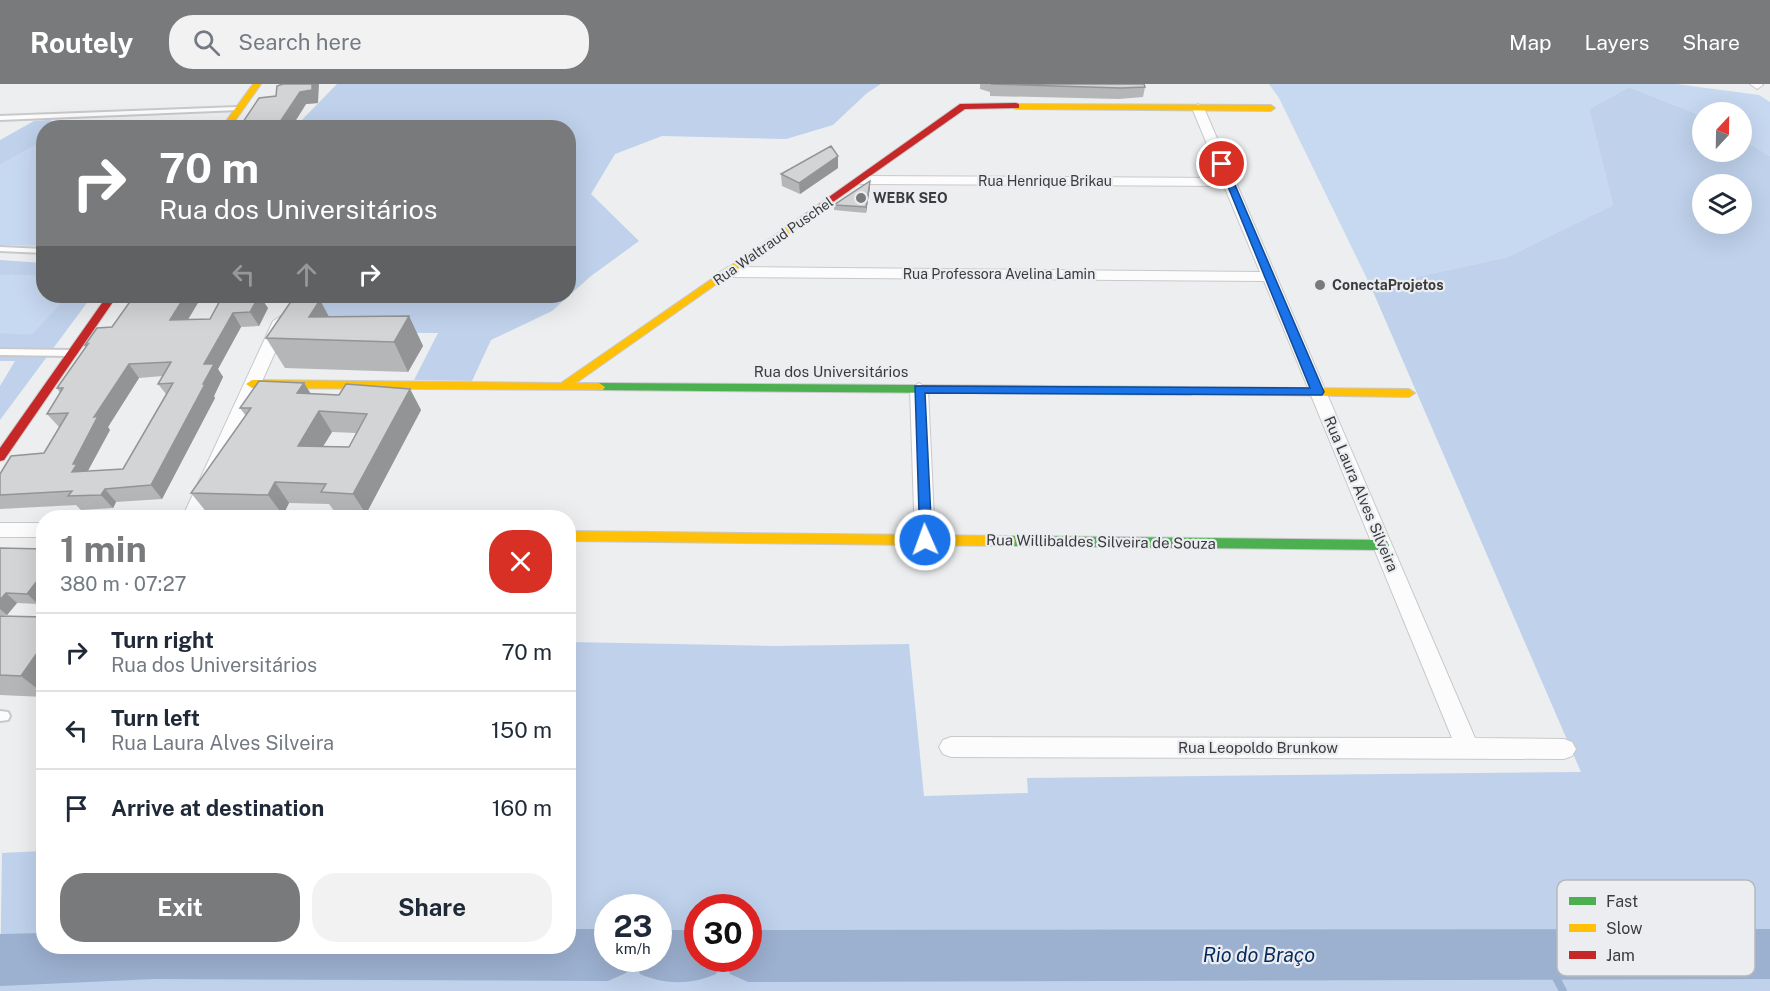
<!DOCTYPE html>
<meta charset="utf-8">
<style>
body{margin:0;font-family:"Public Sans",sans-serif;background:#f2f2f3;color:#1f2937;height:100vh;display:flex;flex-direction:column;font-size:22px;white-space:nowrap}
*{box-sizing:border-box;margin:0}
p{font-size:20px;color:#747a83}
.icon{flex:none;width:33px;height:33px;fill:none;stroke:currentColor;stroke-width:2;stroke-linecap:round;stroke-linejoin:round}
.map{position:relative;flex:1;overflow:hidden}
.side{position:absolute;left:36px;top:426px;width:540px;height:444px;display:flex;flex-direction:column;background:#fff;border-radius:24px;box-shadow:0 6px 24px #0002}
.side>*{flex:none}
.guide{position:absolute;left:36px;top:36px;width:540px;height:183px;border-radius:24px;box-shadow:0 6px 24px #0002;background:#787a7c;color:#fff;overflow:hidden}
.needle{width:39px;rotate:22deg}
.fabs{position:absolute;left:1692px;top:18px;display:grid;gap:12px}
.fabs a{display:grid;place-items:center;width:60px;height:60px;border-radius:50%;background:#fff;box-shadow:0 6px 24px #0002;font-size:30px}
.speed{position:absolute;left:594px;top:810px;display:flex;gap:12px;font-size:30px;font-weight:700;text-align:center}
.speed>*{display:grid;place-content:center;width:78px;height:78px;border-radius:50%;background:#fff;box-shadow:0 6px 24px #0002;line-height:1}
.speed small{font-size:15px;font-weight:400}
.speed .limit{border:9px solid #d22;background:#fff;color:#111}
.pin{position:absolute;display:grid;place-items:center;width:51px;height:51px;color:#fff;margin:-26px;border:3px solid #fff;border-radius:50%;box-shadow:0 2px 6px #0007}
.me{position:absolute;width:66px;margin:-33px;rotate:358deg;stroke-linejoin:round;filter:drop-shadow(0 0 4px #0008)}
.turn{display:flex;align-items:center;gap:21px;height:126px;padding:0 24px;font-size:27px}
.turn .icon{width:78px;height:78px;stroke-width:2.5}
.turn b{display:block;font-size:42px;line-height:51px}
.lanes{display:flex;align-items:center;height:57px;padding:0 24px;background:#0003;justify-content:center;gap:30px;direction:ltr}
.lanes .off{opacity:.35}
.round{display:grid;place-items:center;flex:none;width:63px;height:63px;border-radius:24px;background:#f2f2f3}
.summary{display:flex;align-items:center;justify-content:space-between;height:102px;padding:0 24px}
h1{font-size:36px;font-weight:700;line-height:45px;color:#787a7c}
.primary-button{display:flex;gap:12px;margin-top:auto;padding:12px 24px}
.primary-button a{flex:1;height:69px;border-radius:24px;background:#787a7c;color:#fff;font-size:24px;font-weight:700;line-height:69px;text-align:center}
.primary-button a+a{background:#f2f2f3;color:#1f2937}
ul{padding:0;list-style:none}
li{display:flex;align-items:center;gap:18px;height:78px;padding:0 24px;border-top:2px solid #e0e1e3}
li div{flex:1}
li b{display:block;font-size:22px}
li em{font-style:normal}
header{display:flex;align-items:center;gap:36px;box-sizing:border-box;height:84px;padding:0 30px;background:#787a7c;color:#fff}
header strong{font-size:28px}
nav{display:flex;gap:33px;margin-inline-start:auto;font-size:21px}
.search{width:420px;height:54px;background:#f2f2f3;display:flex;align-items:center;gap:15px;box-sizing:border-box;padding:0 21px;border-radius:24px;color:#747a83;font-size:22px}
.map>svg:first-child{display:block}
.green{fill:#c7d8f1}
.forest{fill:#bfd1eb;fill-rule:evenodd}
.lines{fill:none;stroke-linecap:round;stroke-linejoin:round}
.stream{stroke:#9cb0d0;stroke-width:8}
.river{fill:#9cb0d0;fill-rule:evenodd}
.lane-casing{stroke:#c9c9cb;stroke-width:4}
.street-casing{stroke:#c9c9cb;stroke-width:2}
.fast-casing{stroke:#c9c9cb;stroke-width:2}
.slow-casing{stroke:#c9c9cb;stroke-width:2}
.jam-casing{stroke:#c9c9cb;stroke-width:2}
.lane{fill:#fcfcfd;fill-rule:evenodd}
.street{fill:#fcfcfd;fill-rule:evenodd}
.fast{fill:#4caf50;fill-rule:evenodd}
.slow{fill:#ffc107;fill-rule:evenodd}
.jam{fill:#c62828;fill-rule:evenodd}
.wall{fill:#b5b6b7;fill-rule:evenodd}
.shaded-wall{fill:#939495}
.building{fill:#d2d4d5;stroke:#939495;stroke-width:1.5;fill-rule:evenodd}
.route{fill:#1a73e8;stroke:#114b97;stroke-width:1.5}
.poi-dot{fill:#787a7c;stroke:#ebedf1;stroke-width:2}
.labels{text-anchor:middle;stroke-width:4.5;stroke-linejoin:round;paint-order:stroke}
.far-street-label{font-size:14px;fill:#3a3b3d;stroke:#ebedf1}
.far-poi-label{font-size:14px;font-weight:bold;fill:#3a3b3d;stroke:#ebedf1;text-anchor:start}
.street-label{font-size:15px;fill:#3a3b3d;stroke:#ebedf1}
.near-water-label{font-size:20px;font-style:italic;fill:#042a5f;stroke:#ebedf1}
.key{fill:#ebedf1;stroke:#b6b8bb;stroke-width:1.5}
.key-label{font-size:16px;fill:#3a3b3d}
</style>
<header>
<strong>Routely</strong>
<div class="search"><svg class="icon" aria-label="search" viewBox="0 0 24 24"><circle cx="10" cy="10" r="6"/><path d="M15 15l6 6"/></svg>Search here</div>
<nav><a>Map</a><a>Layers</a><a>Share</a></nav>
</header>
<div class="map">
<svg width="1770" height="907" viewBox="0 0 1770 907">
<rect width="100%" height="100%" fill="#eceef0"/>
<path class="green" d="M1269 0H1676L1759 11 1770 18V72L1742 55V28H1702V32L1629 3 1589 25 1613 121 1508 173 1371 203 1279 14Z
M43 57V162L0 161V81Z
M0 191 43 192 44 212H67L32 250 0 249Z"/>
<path class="forest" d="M337 0H881L867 9 833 41 786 55 662 52 615 70 591 110 639 157 591 192 552 227 491 256 472 297 414 296 438 249C381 249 327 244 278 212H568V44L295 43Z
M1629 3 1702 32V68H1742V55L1770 72V907H0L2 769 43 767 44 862H568L569 558 774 562 909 560 924 712 1028 709 1027 694 1581 688 1371 203 1508 173 1613 121 1589 25ZM1702 100H1742V140H1702ZM608 824H658V874H608ZM698 824H748V874H698Z
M49 36 61 39 66 43 44 44 43 57 0 81V56L34 37Z
M0 176 43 179V192L0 191Z
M67 212H92L0 336V302L15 277H0V249L32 250Z"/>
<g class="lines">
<path class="stream" d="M1544 871 1563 907"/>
<path class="river" d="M568 845H608V874H632L626 889 608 897 154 895 0 902V850L44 849V862H568Z
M1770 845V895L748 898 730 890 724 874H748V846Z
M658 846H698V874H722L716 890C691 901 665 901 640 890L634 874H658Z"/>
<g class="lane-casing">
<path id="lane" d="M237 23 240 25 239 26 0 36V32Z
M0 163 44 165V169L0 167Z
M0 265 72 266 76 269 72 272 0 271Z
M0 627 8 628 10 632 8 636 0 637Z"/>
</g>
<g class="street-casing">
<path id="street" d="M1750 0H1762L1763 1 1757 5Z
M1198 20 1204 24 1475 654 1564 655 1572 658 1576 665 1572 672 1564 675 951 673 943 670 939 663 943 656 951 653 1452 654 1264 197 728 193 720 188 728 183 1260 188 1224 102 861 100 854 96 861 92 1221 94 1192 24Z
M281 232 289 237 201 434H182L273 237Z
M919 299 928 305 935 456 932 461 925 464 918 461 915 456 910 305Z
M0 439H44V453H0Z"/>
</g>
<g class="fast-casing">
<path id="fast" d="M599 299 1191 303 1197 307 1191 311 595 306 593 303Z
M1008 452 1382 456 1387 457 1389 461 1387 465 1382 466 1008 462 1003 461 1001 457 1003 453Z"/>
</g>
<g class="slow-casing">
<path id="slow" d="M253 0H261L230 44H221Z
M1013 20 1271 21 1275 24 1271 27 1016 25 1013 24Z
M803 132 808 135 806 137 576 299H599L605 303 603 306 252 304 246 300 252 296 561 299Z
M1191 303 1409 305 1415 309 1409 313 1187 310 1185 307 1187 304Z
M568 447 1008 452 1013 453 1015 457 1013 461 1008 462 568 457Z"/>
</g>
<g class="jam-casing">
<path id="jam" d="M1016 19 1019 20V24L965 25 806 137 798 135 960 20Z
M107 212H117L4 376 0 377V364Z"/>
</g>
<use href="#lane" class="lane"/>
<use href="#street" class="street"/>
<use href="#fast" class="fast"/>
<use href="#slow" class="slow"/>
<use href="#jam" class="jam"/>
</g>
<path class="wall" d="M980 0H1144L1145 3 1143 13 1119 15 990 12V8L980 5Z
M259 14 318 19 306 20 291 44H239Z
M838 84 800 110 782 102 781 90Z
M870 97V103L866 129 834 126V121Z
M202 212 188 236 210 235 222 213 268 224 259 242 241 243 218 285 223 293 214 312 215 314 162 415 116 418 113 424 81 426 76 421 0 425V390L44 369 59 343 47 330 60 309 57 304 86 263 85 261 112 243ZM163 292 158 300 166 310 123 385 88 387 110 346 108 343 139 294Z
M409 232 423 262 408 288 285 284 266 254 329 233Z
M304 299 311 310 339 311 410 305 421 326 366 430 335 428 329 420 289 419 283 431 208 430 191 409 246 332 240 324ZM332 348 356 349 349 363 323 362Z
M0 464 44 465V512L38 520 17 519 7 531H0Z
M0 532 44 533V613L0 611Z"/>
<path class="shaded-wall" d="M312 0H319L318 19 306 20 291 44H283L280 38 300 8Z
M269 38 272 44H266Z
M838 72V84L800 110 799 99Z
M870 97V103L866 129V123Z
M185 212H202L179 250 170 236Z
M259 212H260L268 224 259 242 250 228Z
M320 216 336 246 309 233Z
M233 229 241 243 218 285 223 293 214 312 215 314 162 415 151 401 203 300 204 280Z
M409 232 423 262 408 288 394 258Z
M129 280 139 294 108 343 110 346 86 390 72 388 73 380 94 333Z
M304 299 317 320 297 309Z
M410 305 421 326 366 430 353 410Z
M319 327 332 348 311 382 298 362Z
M275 398 289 419 283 431 268 411Z
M105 405 116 418 113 424 101 411Z
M40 493 44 497V512L38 520 27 510Z
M6 509 17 519 7 531 0 525V516Z
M44 559V610L21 592Z"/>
<path class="building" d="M283 0H312V6L300 8 280 38H269L266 44H239L259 14 276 12 277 2Z
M991 0H1144L1145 3 1121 4Z
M831 62 838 72 799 99 781 90Z
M870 97 866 123 834 121Z
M134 212H185L170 236 210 235 222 213 259 212 250 228 233 229 204 280H214L203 300H205L151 401 105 405 101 411 68 412 72 407 0 411V390L11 372 44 369 68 329 47 330 63 304H57L88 260 85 261 97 244 112 243ZM171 278 158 300 173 299 123 385 72 388 77 380H73L98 332 94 333 129 280Z
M292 216H320L309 233 409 232 394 258 266 254Z
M259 297 304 299 297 309 339 311 346 300 410 305 353 410 321 408 326 400 275 398 268 411 191 409 251 324H240ZM319 327 367 330 349 363 298 362Z
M0 464 44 465V494L40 493 27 510 6 509 0 516Z
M0 532 44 533V559L21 592 0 591Z"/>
<path class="route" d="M1218 78 1226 80 1324 308 1322 311 925 309 932 456 925 462 920 460 915 302 1310 304Z"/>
<g class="poi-dot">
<circle cx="861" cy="114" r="6"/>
<circle cx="1320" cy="201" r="6"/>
</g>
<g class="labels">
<g class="far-street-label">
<text x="1045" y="102">Rua Henrique Brikau</text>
<text transform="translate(773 157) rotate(-35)" y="5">Rua Waltraud Puschel</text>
<text x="999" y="195">Rua Professora Avelina Lamin</text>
</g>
<g class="far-poi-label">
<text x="873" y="119">WEBK SEO</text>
<text x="1332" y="206">ConectaProjetos</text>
</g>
<g class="street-label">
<text x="831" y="293">Rua dos Universitários</text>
<text transform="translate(1361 410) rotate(67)" y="5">Rua Laura Alves Silveira</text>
<text transform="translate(1101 458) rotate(1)" y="5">Rua Willibaldes Silveira de Souza</text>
<text x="1258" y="669">Rua Leopoldo Brunkow</text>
</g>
<g class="near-water-label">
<text x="1259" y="878">Rio do Braço</text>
</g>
</g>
<rect x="1557" y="796" width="198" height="96" rx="9" class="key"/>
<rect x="1569" y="813" width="27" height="8" fill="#4caf50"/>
<rect x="1569" y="840" width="27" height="8" fill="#ffc107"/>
<rect x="1569" y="867" width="27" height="8" fill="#c62828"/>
<g class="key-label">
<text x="1606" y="823">Fast</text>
<text x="1606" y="850">Slow</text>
<text x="1606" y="877">Jam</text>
</g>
</svg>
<div class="fabs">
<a><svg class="needle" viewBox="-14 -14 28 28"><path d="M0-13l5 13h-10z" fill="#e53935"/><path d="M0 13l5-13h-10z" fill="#747a83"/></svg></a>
<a><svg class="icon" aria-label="layers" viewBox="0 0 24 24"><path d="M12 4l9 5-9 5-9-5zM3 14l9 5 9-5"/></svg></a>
</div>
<div class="speed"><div>23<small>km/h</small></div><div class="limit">30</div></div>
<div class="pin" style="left:1222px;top:80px;background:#d93025"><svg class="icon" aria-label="arrive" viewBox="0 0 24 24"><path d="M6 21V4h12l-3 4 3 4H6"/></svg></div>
<svg class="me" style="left:925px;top:456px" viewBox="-20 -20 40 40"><circle r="17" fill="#1a73e8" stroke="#fff" stroke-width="3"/><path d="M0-11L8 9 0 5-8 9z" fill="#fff"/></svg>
<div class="guide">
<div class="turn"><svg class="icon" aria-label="right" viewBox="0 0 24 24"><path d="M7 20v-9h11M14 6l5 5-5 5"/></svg><div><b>70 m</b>Rua dos Universitários</div></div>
<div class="lanes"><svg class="icon off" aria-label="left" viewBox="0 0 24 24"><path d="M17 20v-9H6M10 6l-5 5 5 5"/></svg><svg class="icon off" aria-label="ahead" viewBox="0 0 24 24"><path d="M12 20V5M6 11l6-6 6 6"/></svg><svg class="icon" aria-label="right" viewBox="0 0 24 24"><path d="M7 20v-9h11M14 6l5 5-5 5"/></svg></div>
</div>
<section class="side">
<div class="summary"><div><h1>1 min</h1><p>380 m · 07:27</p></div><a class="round" style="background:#d93025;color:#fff"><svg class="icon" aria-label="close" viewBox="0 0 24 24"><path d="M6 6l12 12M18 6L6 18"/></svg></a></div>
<ul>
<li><svg class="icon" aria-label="right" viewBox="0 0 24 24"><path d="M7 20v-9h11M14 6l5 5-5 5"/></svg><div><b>Turn right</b><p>Rua dos Universitários</p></div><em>70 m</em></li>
<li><svg class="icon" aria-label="left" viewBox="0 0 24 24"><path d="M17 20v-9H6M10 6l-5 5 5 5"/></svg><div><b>Turn left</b><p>Rua Laura Alves Silveira</p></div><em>150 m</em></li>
<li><svg class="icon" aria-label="arrive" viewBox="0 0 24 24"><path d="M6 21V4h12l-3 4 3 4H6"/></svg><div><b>Arrive at destination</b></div><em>160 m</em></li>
</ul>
<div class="primary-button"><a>Exit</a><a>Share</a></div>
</section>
</div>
